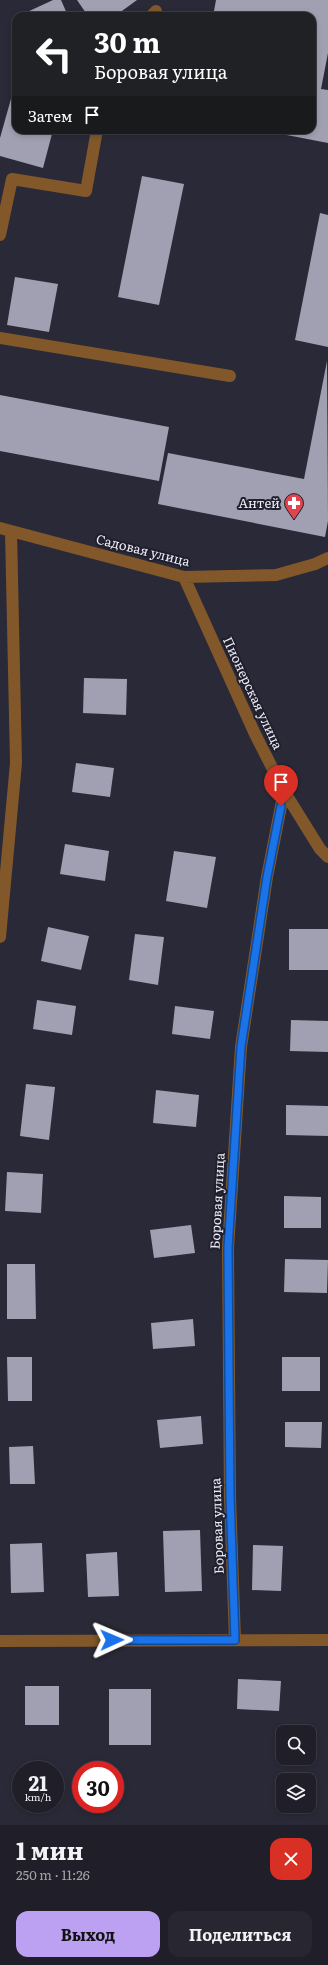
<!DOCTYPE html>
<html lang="ru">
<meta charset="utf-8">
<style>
body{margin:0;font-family:Literata,serif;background:#282731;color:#f1f3f6;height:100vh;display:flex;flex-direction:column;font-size:15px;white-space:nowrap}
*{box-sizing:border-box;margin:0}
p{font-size:13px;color:#a2a2a8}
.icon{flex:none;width:22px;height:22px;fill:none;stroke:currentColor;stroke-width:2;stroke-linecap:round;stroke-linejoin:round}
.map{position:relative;height:1825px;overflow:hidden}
.panel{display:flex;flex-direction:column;background:#201f29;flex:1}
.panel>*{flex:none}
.hud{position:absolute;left:12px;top:12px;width:304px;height:122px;border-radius:12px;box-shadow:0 2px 6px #0003,0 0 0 1px #3d3d46;background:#202124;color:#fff;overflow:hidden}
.controls{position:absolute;left:276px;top:1725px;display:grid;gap:8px}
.controls a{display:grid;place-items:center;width:40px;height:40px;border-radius:8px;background:#201f29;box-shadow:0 2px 6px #0003,0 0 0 1px #3d3d46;font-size:20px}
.speed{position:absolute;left:12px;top:1761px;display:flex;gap:8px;font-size:20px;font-weight:700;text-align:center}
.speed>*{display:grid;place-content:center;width:52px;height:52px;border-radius:50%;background:#201f29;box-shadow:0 2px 6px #0003,0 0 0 1px #3d3d46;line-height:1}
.speed small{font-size:10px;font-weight:400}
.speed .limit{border:6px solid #d22;background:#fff;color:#111}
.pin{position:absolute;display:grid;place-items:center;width:34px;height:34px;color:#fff;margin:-41px -17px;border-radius:50% 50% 50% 0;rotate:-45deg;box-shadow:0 0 4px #0007}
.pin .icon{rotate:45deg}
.me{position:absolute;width:44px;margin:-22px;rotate:89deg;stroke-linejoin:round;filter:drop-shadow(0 0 3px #0008)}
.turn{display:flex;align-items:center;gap:14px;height:84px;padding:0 16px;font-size:18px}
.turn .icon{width:52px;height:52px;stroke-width:2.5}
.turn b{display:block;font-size:28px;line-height:34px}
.then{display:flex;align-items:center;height:38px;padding:0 16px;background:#0003;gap:8px;font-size:15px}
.round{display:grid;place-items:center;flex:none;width:42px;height:42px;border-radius:12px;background:#282731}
.headline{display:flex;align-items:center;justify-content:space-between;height:68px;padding:0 16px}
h1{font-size:24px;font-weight:700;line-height:30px}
.primary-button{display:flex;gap:8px;margin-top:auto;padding:8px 16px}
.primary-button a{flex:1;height:46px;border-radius:12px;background:#bca0f2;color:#111;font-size:16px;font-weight:700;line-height:46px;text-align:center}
.primary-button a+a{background:#282731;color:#f1f3f6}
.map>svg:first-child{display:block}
.building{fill:#a1a0b2}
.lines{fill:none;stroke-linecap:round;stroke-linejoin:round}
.lane{stroke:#82582a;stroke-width:12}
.street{stroke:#82582a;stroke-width:12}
.route-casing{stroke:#114b97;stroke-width:10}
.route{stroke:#1a73e8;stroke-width:7}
.labels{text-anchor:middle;stroke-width:4;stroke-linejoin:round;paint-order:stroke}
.poi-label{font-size:13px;fill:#ededf6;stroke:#201f2d;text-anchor:end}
.street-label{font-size:13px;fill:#ededf6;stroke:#201f2d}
</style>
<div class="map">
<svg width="328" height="1825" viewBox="0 0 328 1825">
<rect width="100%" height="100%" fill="#2a2937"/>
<path class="building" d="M53 0H61L68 16H27L25 13Z
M77 0H137L115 16H88Z
M216 0H328V53L321 89 328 90V143L266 131 312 130V67L316 46 312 45V16H243L214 11Z
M16 81V130H53L43 168 0 156V138Z
M142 176 184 184 159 305 118 297Z
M320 213 328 215V347L295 340Z
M15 277 58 284 49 332 7 325Z
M327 361 328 521 325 537 158 504 168 453 304 479Z
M0 395 169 427 159 481 0 451Z
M84 678 127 679 126 715 83 713Z
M76 763 114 768 110 797 72 792Z
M65 844 109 851 105 881 60 874Z
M174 851 216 857 207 908 166 901Z
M48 927 89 936 81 970 41 961Z
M289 929H328V970H289Z
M135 934 164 937 158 985 129 980Z
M37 1000 76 1006 72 1035 33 1029Z
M175 1006 214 1011 210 1039 172 1034Z
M291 1020 328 1021V1052L290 1051Z
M26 1084 55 1087 49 1140 20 1136Z
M156 1090 199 1095 196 1127 153 1123Z
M286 1105 328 1106V1136L286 1135Z
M7 1172 43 1174 41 1213 5 1211Z
M284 1196 321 1197V1228H284Z
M191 1225 195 1253 154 1258 150 1230Z
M285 1259 328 1260 327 1293 284 1292Z
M7 1264H35L36 1319H7Z
M193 1319 195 1346 153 1349 151 1323Z
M7 1357H32V1401H8Z
M282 1357H320V1391H282Z
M201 1416 203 1444 160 1448 157 1420Z
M285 1422H322L321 1448 285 1447Z
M33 1446 35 1484H10L9 1447Z
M200 1530 202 1591 165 1592 163 1531Z
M42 1543 44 1592 11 1593 10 1544Z
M253 1545 283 1546 281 1591 252 1590Z
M117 1552 119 1596 88 1597 86 1554Z
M238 1679 281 1681 279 1711 237 1709Z
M25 1686H59V1725H25Z
M109 1689H151V1745H109Z"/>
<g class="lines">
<path class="lane" d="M151 16 156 11
M0 235 12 179 86 191 97 130
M0 338 230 376"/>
<path class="street" d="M0 528 184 577 276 575 315 564 328 558
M184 577 255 734 284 791 320 849 328 857
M0 937 16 763 11 531
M235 1640 230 1496 228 1248 241 1047 267 877 284 791
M0 1641 328 1640"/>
</g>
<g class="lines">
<g class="route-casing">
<path id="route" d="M112 1640H235L230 1496 228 1248 241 1047 267 877 281 806"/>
</g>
<use href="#route" class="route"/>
</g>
<defs>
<g id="pharmacy-pin" transform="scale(1)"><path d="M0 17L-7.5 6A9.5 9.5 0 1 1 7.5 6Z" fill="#e0444e" stroke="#201f2d"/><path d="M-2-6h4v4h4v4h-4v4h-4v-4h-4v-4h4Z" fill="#fff"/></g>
</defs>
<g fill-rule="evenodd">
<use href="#pharmacy-pin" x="294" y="503"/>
</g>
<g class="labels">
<g class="poi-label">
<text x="280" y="508">Антей</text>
</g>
<g class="street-label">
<text transform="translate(143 550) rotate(14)" y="5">Садовая улица</text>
<text transform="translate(253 693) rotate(65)" y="5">Пионерская улица</text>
<text transform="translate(217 1201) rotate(-87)" y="5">Боровая улица</text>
<text transform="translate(217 1526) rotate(-92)" y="5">Боровая улица</text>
</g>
</g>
</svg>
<div class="controls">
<a><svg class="icon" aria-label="search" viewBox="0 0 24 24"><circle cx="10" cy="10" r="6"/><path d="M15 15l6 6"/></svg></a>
<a><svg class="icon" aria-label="layers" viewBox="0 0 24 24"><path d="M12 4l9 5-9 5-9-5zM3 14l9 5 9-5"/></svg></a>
</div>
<div class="speed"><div>21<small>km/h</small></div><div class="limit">30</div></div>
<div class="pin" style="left:281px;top:806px;background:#d93025"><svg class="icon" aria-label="arrive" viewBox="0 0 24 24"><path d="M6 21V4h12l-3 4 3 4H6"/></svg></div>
<svg class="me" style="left:112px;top:1640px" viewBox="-20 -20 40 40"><path d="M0-17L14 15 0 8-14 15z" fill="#1a73e8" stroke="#fff" stroke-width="4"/></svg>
<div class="hud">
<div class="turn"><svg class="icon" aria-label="left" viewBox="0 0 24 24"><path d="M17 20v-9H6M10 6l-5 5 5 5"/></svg><div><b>30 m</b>Боровая улица</div></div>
<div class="then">Затем<svg class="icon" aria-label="arrive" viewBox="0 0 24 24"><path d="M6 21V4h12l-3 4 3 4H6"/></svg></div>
</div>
</div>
<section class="panel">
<div class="headline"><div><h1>1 мин</h1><p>250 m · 11:26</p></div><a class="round" style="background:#d93025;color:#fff"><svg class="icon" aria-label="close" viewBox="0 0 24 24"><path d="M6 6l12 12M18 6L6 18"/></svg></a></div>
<div class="primary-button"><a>Выход</a><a>Поделиться</a></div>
</section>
